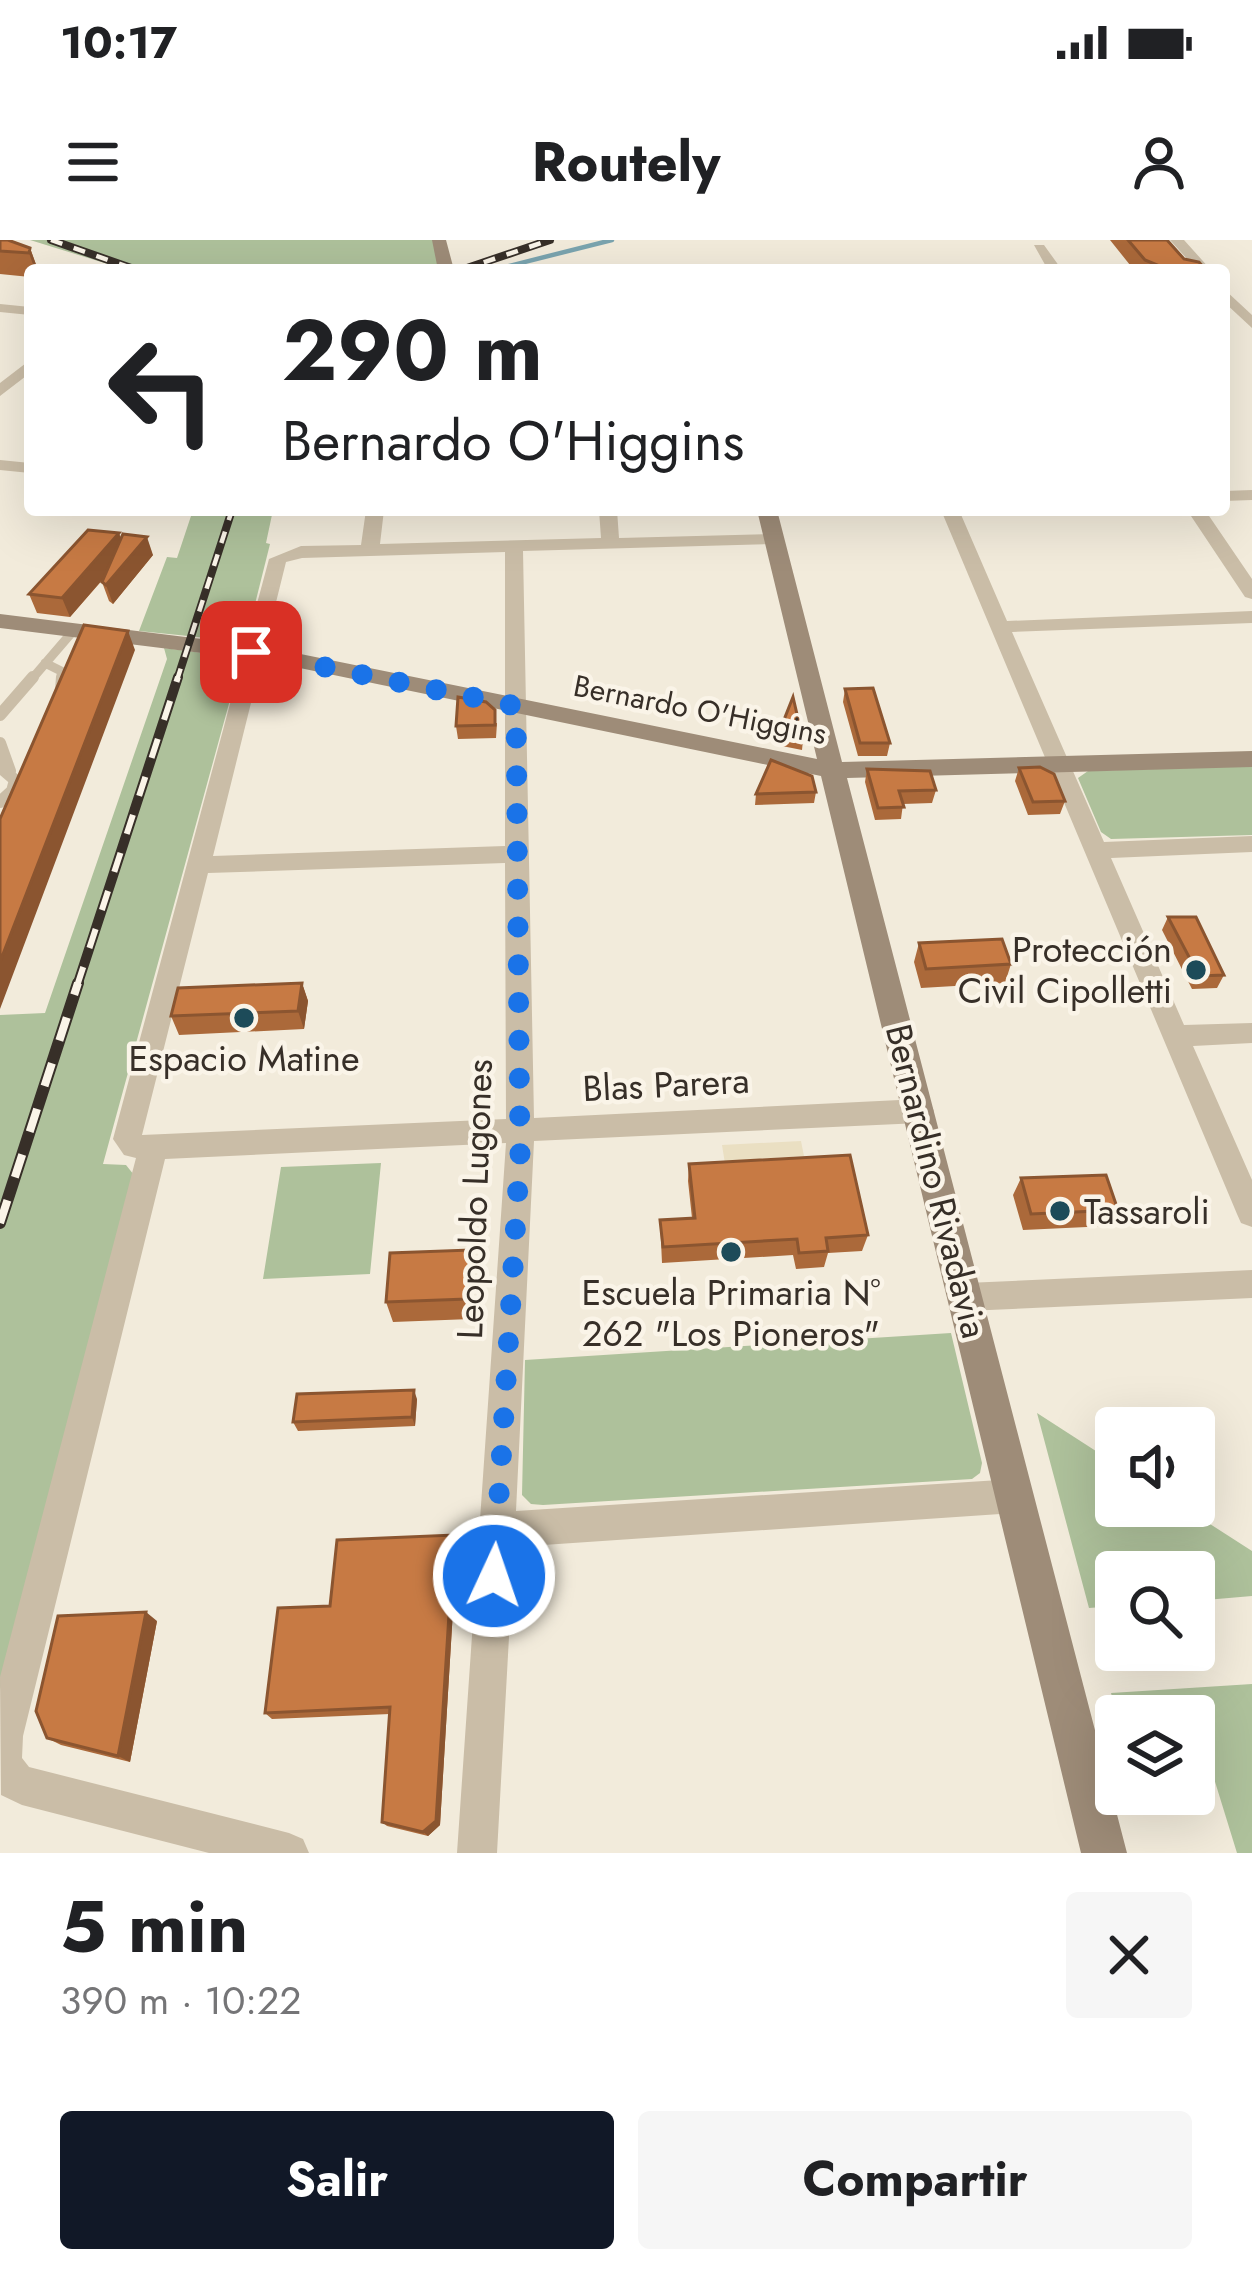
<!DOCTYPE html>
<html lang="es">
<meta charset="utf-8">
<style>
body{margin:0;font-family:Jost,sans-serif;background:#f6f6f6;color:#202124;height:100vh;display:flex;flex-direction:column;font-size:45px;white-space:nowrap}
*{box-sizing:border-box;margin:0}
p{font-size:39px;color:#757577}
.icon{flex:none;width:66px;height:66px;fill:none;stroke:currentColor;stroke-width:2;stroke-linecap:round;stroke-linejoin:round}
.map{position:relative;height:1613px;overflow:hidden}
.drawer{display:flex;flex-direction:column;background:#fff;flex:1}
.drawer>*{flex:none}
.guide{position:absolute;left:24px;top:24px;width:1206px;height:252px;border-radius:12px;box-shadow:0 12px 48px #0002;background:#fff;color:#202124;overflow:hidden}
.fabs{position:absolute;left:1095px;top:1167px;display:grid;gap:24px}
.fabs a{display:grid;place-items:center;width:120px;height:120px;border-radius:12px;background:#fff;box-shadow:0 12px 48px #0002;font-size:60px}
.pin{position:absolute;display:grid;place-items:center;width:102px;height:102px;color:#fff;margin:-51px;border-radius:24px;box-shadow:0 6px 18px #0006}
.me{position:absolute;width:132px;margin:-66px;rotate:3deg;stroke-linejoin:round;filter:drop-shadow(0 0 9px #0008)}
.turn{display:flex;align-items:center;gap:42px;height:252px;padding:0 60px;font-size:54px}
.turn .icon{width:156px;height:156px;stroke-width:2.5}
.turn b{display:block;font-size:84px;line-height:102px}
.round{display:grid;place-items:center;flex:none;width:126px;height:126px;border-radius:12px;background:#f6f6f6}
.summary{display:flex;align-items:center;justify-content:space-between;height:204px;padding:0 60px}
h1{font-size:72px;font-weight:700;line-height:90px}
.button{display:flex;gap:24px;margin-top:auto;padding:24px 60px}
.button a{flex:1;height:138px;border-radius:12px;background:#111827;color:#fff;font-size:48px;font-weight:700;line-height:138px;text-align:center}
.button a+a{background:#f6f6f6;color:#202124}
.status{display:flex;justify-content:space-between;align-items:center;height:84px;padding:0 60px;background:#fff;direction:ltr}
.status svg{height:33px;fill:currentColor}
header{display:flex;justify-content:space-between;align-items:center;height:156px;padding:0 60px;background:#fff;font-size:54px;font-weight:700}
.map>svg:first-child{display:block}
.green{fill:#aec19b}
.plaza{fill:#eadfc2}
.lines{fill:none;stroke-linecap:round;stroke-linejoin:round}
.stream{stroke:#7aa4af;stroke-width:4.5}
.lane-far1{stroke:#cabda7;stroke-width:9}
.lane{stroke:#cabda7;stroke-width:12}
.street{fill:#cabda7;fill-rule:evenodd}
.secondary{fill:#9e8c78;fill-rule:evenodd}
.rail-far2-casing{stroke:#372f28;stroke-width:8}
.rail-far1-casing{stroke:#372f28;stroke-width:10}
.rail-casing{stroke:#372f28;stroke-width:12}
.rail-far2{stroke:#faf4e8;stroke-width:4.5;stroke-dasharray:12;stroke-linecap:butt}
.rail-far1{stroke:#faf4e8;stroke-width:6;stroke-dasharray:20;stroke-linecap:butt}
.rail{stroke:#faf4e8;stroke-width:8;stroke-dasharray:24;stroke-linecap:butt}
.wall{fill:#ab693a}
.shaded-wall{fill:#8b5530}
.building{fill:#c77a44;stroke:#8b5530;stroke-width:3}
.route{stroke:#1a73e8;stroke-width:21;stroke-dasharray:0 37.8}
.poi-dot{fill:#1d4b59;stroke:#faf4e8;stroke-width:4.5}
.labels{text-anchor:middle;stroke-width:9;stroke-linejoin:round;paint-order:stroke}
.far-street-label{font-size:30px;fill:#372f28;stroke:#faf4e8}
.poi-label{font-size:36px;fill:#372f28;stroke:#faf4e8}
.street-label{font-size:36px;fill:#372f28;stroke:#faf4e8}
</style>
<div class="status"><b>10:17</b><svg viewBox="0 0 49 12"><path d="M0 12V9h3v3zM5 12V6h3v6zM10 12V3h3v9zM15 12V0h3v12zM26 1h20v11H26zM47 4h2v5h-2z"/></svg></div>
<header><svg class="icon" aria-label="menu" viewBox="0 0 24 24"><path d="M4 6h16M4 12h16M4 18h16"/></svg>Routely<svg class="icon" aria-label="person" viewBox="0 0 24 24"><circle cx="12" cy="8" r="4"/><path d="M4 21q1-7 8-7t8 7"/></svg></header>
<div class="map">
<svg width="1252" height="1613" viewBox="0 0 1252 1613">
<rect width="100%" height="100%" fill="#f2ebdb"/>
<path class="green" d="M30 0H434L439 30H127Z
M193 270H273L266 303 270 304 248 392 237 401 139 391 167 317 177 318Z
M164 408 233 417 239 427 103 924 126 925 134 935 0 1450V775L45 773 167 419Z
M1252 526V595L1111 599 1101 592 1078 538 1088 531Z
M381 923 370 1034 263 1039 281 927Z
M951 1093 982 1223 980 1233 972 1239 543 1265 531 1264 522 1255 525 1120Z
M1037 1173 1116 1224V1266H1182L1252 1311V1356L1194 1361V1332H1116V1366L1089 1368Z
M1252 1444V1613H1237L1212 1532 1194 1533V1476H1117L1111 1453Z"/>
<path class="plaza" d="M801 901 804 916 744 920V929L726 930 722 905Z"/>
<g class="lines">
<path class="stream" d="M493 30 612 0"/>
<path class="lane-far1" d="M45 423 63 432 62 440
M31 440 74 390"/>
<path class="lane" d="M61 450 62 437
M0 475 33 437
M0 503 10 531
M0 527 15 540 12 551 0 562"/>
<path class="street" d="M1170 0H1184L1211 30H1197Z
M1034 5H1044L1062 30H1048Z
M1224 49 1252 75V88L1224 62Z
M0 64 30 67V75L0 72Z
M30 120V133L0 156V143Z
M0 220 30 223V233L0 230Z
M1252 250V260L1224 261V251Z
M366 270H384L380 304 601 298 599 270H617L619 298 775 294 784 299 775 304 523 311 534 878 920 859 930 863 934 871 930 879 920 883 534 901 516 1271 1015 1239 1027 1244 1032 1256 1027 1268 1015 1273 514 1307 497 1613H457L506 903 165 919 23 1496 22 1518 29 1527 289 1593 303 1599 309 1613H209L22 1565 1 1555 0 1437 136 918 124 915 113 899 269 319 301 306 361 305ZM505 312V606L213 616 286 322 302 318ZM505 623 506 879 142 895 208 633Z
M941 270H959L1007 381 1252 371V383L1012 392 1104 602 1252 596V612L1111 618 1184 785 1252 783V803L1193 806 1252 940V987L1241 983 1237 974Z
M1187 270H1205L1252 339V359L1245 357Z
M1252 1030V1058L966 1071 955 1067 950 1057 955 1047 966 1043Z"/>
<path class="secondary" d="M432 0H446L454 30H438Z
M757 270H777L842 522 1252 511V527L847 538 1127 1613H1081L821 536 266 421 0 388V374L266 407 817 519Z"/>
<g class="rail-far2-casing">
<path id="rail-far2" d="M51 0 137 30
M461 30 550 0
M177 440 232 270"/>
</g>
<g class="rail-far1-casing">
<path id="rail-far1" d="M77 746 178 437"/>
</g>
<g class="rail-casing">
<path id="rail" d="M0 983 78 743"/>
</g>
<use href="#rail-far2" class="rail-far2"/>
<use href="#rail-far1" class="rail-far1"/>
<use href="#rail" class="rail"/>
</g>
<path class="wall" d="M0 0 30 8 38 30H30V37L0 34Z
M1110 0H1167L1184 19 1206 30H1134Z
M121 299 153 315 113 364 109 361 102 342 105 337 70 377 37 373 29 354Z
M845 449 890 503 887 516H858L843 462Z
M497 483 496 498 458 499 456 486Z
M778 495 803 500 802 510 777 505Z
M1019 528 1065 561 1060 574 1028 575 1015 541Z
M867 529 936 550 932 563 903 564 901 579 875 580 865 542Z
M816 552 814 563 755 565 756 554Z
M1168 677 1224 735 1217 748 1192 749 1162 690Z
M919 703 1011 724 1005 743 921 748 914 722Z
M302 743 308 761 304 789 179 795 171 776Z
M689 924 868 995 862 1011 828 1013 824 1027 796 1029 793 1015 662 1023 660 980 692 978 688 941Z
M1021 938 1118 970 1108 986 1023 990 1013 955Z
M474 1030 471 1079 393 1082 386 1062Z
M417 1159 415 1186 298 1191 293 1182Z
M454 1295 457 1304 440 1585 428 1596 387 1586 382 1582 390 1474 272 1479 265 1473 330 1366Z
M157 1381 130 1522 61 1505 47 1498Z"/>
<path class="shaded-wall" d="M30 8 38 30H35L29 13Z
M119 293 126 312 70 377 62 358Z
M147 297 153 315 113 364 106 345Z
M128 391 135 410 0 769V722Z
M302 743 308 761 304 789 298 771Z
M470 1010 474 1030 471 1079 467 1059Z
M414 1150 417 1159 415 1186 412 1177Z
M454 1295 457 1304 440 1585 428 1596 423 1592Z
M146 1372 157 1381 130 1522 118 1516Z"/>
<path class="building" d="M0 0H8L30 8 29 13 0 11Z
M1128 0H1167L1184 19 1199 22 1206 30H1169L1145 20Z
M88 290 119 293 62 358 29 354Z
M123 294 147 297 106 345 102 342Z
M84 385 128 391 0 722V579Z
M873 448 890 503H860L845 449Z
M458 457 486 462 495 470V485L456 486Z
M793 457 803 500 778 495Z
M771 520 812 536 816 552 756 554Z
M1040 527 1054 534 1065 561 1033 562 1019 528Z
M867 529 930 531 936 550 899 551 904 567 878 568Z
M1168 677H1196L1224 735 1199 736Z
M1002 699 1011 724 926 729 919 703Z
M302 743 298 771 171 776 178 748Z
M850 915 868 995 826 998 828 1011 799 1013 797 999 663 1007 660 980 695 978 689 924Z
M1106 935 1118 970 1031 974 1021 938Z
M470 1010 467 1059 386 1062 390 1013Z
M414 1150 412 1177 293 1182 297 1154Z
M454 1295 436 1581 423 1592 382 1582 390 1467 265 1473 278 1368 330 1366 337 1300Z
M146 1372 118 1516 47 1498 36 1471 58 1376Z"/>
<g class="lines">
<path class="route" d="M251 412 516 466 520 914 494 1336"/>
</g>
<g class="poi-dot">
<circle cx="1196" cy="730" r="12"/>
<circle cx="244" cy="778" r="12"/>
<circle cx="1060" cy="971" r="12"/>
<circle cx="731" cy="1012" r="12"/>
</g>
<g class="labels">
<g class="far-street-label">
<text transform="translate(700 470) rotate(11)" y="10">Bernardo O'Higgins</text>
</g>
<g class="poi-label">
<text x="1172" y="722" text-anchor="end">Protección<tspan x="1172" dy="41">Civil Cipolletti</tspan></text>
<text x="244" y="831">Espacio Matine</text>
<text x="1084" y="984" text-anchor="start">Tassaroli</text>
<text x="731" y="1065">Escuela Primaria N°<tspan x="731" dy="41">262 "Los Pioneros"</tspan></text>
</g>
<g class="street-label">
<text transform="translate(666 844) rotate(-3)" y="13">Blas Parera</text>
<text transform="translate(937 941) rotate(76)" y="13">Bernardino Rivadavia</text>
<text transform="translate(474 959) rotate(-88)" y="13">Leopoldo Lugones</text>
</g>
</g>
</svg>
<div class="fabs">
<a><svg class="icon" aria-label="sound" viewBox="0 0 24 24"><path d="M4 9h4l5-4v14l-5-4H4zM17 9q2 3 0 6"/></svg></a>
<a><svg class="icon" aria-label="search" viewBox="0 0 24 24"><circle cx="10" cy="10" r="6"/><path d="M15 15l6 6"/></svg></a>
<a><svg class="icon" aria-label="layers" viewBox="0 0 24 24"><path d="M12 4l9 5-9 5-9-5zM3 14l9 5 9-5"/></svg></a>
</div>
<div class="pin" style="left:251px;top:412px;background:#d93025"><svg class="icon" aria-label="arrive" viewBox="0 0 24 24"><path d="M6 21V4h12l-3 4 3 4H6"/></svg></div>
<svg class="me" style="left:494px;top:1336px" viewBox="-20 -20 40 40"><circle r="17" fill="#1a73e8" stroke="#fff" stroke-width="3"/><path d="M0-11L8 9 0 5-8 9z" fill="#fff"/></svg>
<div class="guide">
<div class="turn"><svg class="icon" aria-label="left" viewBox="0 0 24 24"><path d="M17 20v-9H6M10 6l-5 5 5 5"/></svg><div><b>290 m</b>Bernardo O'Higgins</div></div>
</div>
</div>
<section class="drawer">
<div class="summary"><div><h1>5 min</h1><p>390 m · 10:22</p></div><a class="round"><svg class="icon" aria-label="close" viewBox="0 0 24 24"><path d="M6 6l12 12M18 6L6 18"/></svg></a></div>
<div class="button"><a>Salir</a><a>Compartir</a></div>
</section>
